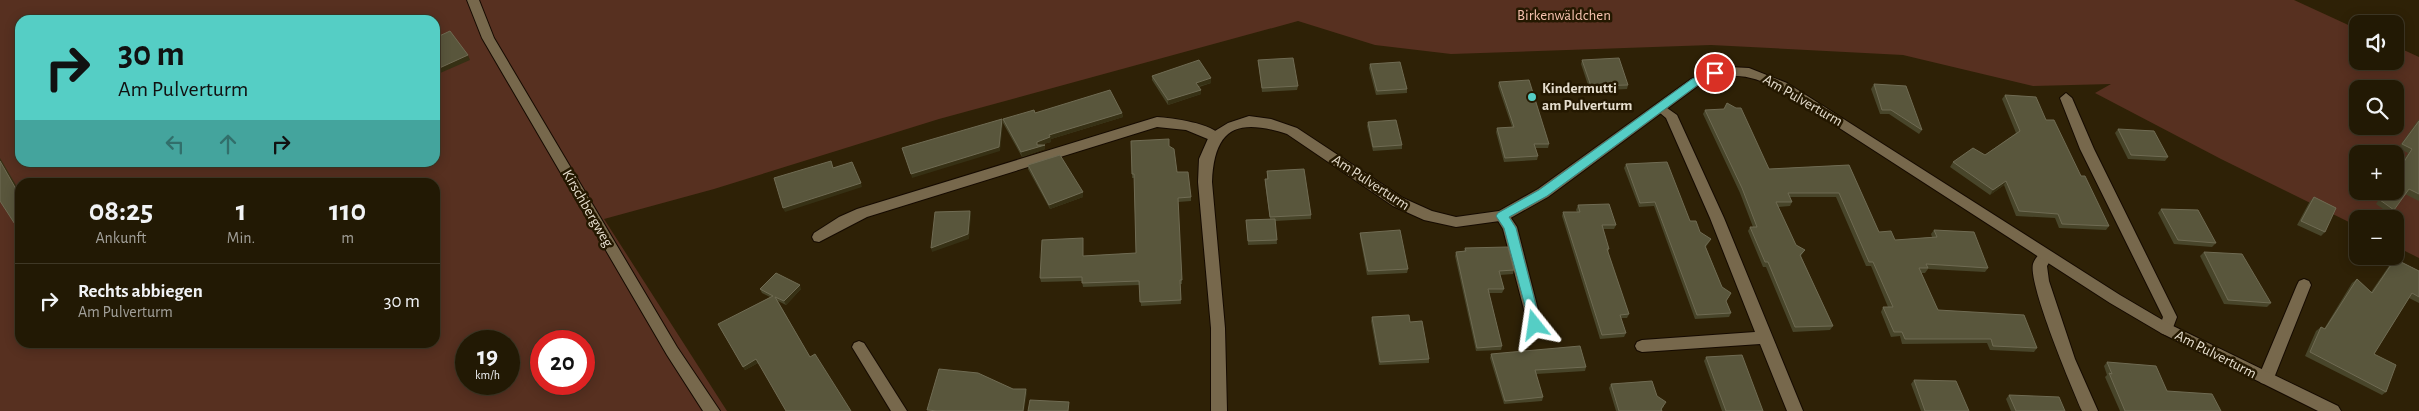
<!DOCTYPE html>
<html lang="de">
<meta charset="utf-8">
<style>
body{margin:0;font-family:"Alegreya Sans",sans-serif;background:#2a220e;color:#f1f3f6;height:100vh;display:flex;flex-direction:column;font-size:19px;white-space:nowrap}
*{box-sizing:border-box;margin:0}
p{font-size:16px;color:#a2a09a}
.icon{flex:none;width:28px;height:28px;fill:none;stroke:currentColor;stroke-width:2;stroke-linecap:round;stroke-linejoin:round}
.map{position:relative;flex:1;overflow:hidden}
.sheet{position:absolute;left:15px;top:178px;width:425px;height:170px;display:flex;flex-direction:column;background:#221904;border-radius:15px;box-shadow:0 2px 12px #0003,0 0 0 1px #3f3826}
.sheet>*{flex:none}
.guide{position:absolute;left:15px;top:15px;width:425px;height:152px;border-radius:15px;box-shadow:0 2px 12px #0003,0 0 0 1px #3f3826;background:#55cec5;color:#111;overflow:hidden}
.controls{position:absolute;left:2349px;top:15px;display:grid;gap:10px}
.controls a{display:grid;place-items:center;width:55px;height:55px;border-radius:10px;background:#221904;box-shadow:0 2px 12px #0003,0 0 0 1px #3f3826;font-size:25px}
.speed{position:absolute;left:455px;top:330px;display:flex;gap:10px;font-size:25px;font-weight:700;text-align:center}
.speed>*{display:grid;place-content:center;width:65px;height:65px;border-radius:50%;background:#221904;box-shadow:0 2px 12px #0003,0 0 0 1px #3f3826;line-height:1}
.speed small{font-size:12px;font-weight:400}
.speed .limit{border:8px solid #d22;background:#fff;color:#111}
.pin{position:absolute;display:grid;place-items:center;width:42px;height:42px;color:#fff;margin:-21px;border:2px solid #fff;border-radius:50%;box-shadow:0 1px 5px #0007}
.me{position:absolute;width:55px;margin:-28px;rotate:345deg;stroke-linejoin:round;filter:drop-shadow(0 0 4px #0008)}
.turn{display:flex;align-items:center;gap:18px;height:105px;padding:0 20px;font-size:22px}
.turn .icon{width:65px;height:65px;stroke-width:2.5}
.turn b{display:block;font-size:35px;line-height:42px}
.lanes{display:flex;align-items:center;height:48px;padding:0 20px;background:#0003;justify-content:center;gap:25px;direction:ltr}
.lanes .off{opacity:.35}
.eta{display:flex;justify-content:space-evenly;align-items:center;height:85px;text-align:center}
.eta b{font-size:30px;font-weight:600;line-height:35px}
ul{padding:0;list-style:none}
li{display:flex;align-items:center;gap:15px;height:75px;padding:0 20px;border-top:1px solid #3f3826}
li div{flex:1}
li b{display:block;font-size:19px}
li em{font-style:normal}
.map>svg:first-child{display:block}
.green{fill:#573020;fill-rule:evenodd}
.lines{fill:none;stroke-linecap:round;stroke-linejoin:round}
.service-casing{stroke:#150a00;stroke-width:2}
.minor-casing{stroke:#150a00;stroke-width:2}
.service{fill:#77684c;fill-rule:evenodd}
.minor{fill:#77684c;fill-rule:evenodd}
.wall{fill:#48452a}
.shaded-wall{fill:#363014}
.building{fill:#59563c;stroke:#6f6b53}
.route{fill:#55cec5;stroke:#378680}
.poi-dot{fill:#55cec5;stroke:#241800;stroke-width:2}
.labels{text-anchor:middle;stroke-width:5;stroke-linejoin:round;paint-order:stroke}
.park-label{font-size:15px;fill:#f6c2ae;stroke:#241800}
.poi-label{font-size:15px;font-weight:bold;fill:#e6dece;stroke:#241800;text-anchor:start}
.street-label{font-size:15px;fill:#e6dece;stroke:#241800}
</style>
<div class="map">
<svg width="2419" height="411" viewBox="0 0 2419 411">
<rect width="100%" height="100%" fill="#2e2106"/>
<path class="green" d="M0 0H2294L2357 29 2358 61H2395V46L2419 57V258L2395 246V219H2358L2357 226 2221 159 2095 93 2111 84 2033 86 1903 55 1711 45 1451 54 1375 45 1298 21 939 119 714 189 604 219 727 411H0ZM20 20H435V162H20ZM2358 89H2395V126H2358ZM2358 154H2395V191H2358ZM20 182H435V342H20ZM466 341H509V384H466ZM541 341H584V384H541Z"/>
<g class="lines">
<g class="service-casing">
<path id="service" d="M467 0H479L494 38 677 347 720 411H703L667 355 482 38Z
M2066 93 2072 98 2094 149 2177 317 2171 333 2166 335 2161 333 2159 329 2163 317 2080 149 2060 98Z
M1660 103 1677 115 1724 218 1803 411H1787L1760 344 1642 352 1637 350 1635 346 1637 342 1642 340 1755 332 1710 218 1666 118 1654 108Z
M1157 117C1172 118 1213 123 1222 137L1215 142 1186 130 1157 127 867 217 819 242 814 241 812 237 814 233 839 217 857 209Z
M1502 211 1507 212 1517 227 1542 325 1540 329 1535 331 1530 329 1528 325 1503 229 1495 216 1497 212Z
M2046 250 2051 252 2053 256 2047 266 2049 281 2075 359 2098 411H2082C2072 388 2028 284 2033 264 2035 258 2040 252 2046 250Z
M2304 279 2309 281 2311 285 2274 378 2271 383 2266 384 2261 383 2258 378 2297 285 2299 281Z
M859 341 864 343 907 411H891L852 347 854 343Z"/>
</g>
<g class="minor-casing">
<path id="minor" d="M1729 67 1749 68 1787 83 2120 295 2171 325 2338 406 2341 411H2318L2161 333 2110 303 1779 89C1748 74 1732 71 1699 85L1548 197 1507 220 1456 227 1424 220 1393 206 1287 134C1238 118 1214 127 1212 182L1225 328 1227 411H1211V328L1198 182 1199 159 1210 134 1228 123 1249 116 1271 119 1297 128 1403 198 1432 211 1456 217 1499 211 1538 189 1691 79Z"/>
</g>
<use href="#service" class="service"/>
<use href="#minor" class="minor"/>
</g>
<path class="wall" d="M1258 60 1298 86 1297 90 1262 92Z
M1582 60 1628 85 1627 89 1590 91 1581 64Z
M1370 64 1407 89V93L1376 95 1369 68Z
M1152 76 1211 83 1199 87 1201 94 1168 105 1152 80Z
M1499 82 1549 144 1548 148H1536L1538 156 1537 160 1504 162 1496 132 1497 128 1512 127 1498 86Z
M1874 84 1922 130 1919 134 1889 114H1880L1871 89Z
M2005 95 2046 120 2081 176 2109 226 2106 230 2059 228 2055 218 2016 216 2004 185 1990 195 1950 167 1953 162 1985 155 2016 133 2002 99Z
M1705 110 1769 169 1849 165 1879 232 1895 240 1932 237 1931 234 1934 230 1988 268 1985 272 1928 269 1925 273H1921L1938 310 2037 348 2034 352 1990 350 1987 343 1902 344 1900 336 1891 337 1881 312 1883 307H1888L1871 266H1866L1836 197H1790L1792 202 1790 206 1778 207 1796 245 1805 250 1801 256 1833 326 1830 330 1793 332 1766 267H1763L1748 231 1750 227H1753L1740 193 1703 114Z
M1035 113H1122L1123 117 1051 139V142L1039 145 1045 149 1022 157 1003 123V119Z
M2419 119V201L2405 194 2394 210 2390 214 2376 204 2384 191H2395V173L2408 153 2398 148Z
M1368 122 1402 145V149L1373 151 1367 126Z
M2118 129 2168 157 2165 161 2128 159 2115 133Z
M1131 141 1169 146 1177 172 1191 197V201L1178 202 1182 280V284H1180L1181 304 1141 306 1140 285 1083 287 1082 281 1041 282 1040 278 1083 243V256L1136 253 1134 178H1132Z
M1626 164 1690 221 1700 232 1711 239 1706 247 1722 287 1729 297 1726 301 1731 313 1729 317 1695 319 1654 206 1639 207 1624 168Z
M1028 165 1083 192V197L1050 209 1028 169Z
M1267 171 1311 215V219L1275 221 1277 244 1248 245 1246 220 1270 219 1265 183V179H1267Z
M2314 197 2325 232 2321 236 2297 225 2310 201Z
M1578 205 1616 225 1614 229H1603L1609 249 1608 253 1629 314 1627 318H1621L1626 333 1624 337 1600 339 1562 216 1563 212H1577L1576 210Z
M2161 209 2216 243 2212 247 2174 244 2158 213Z
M1360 233 1408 269 1407 273 1367 275 1360 237Z
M1465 248 1514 270 1513 274 1500 275 1504 289 1502 293H1489L1502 346 1501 350 1476 351 1455 256 1456 252 1464 251Z
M2204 252 2271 303 2267 307 2224 304 2200 256Z
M2395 259 2419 271V303L2409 298 2374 354 2386 392 2382 395 2305 356 2316 331 2321 327 2324 329 2352 283 2357 279 2371 292 2391 263Z
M760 289H801L786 305 778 301 810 357 851 411 758 363 745 370 720 328 770 297 762 293Z
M1372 317 1410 322 1429 359V363L1379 365 1371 321Z
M1491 354 1586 367 1585 371 1536 374 1543 397 1542 401 1504 404 1490 358Z
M1706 357 1763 411H1722L1704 361Z
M2107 362 2167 391 2221 411H2120L2105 377 2107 375 2104 366Z
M1914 380 1969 411H1921L1911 384Z
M1611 384 1657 396 1664 406 1662 409V411H1616L1609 388Z
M2009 395 2065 411H2011L2006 399Z"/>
<path class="shaded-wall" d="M468 55 470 60 438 74 435 70Z
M1211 78V83L1196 87V83Z
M1201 90V94L1168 105V100Z
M1122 113 1123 117 1051 139V142L1037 146V142L1049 135Z
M1002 119 1003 123 1000 151 912 178 911 174Z
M1045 145V149L1022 157 1021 152Z
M0 158 20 192V196L0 161Z
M2006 181 2004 185 1990 195 1993 190Z
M861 183 862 187 785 212 783 208Z
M1083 192V197L1050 209 1049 205Z
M970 211 971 215 969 239 932 252 931 248Z
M800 285 801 289 786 305 784 301Z
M756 359 758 363 745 370 743 367Z
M1026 389 1027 393 1024 411H1023Z"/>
<path class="building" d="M450 31 468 55 435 70V38Z
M1293 58 1298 86 1262 88 1258 60Z
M1619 58 1628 85 1591 86 1582 60Z
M1199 60 1211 78 1196 83 1201 90 1168 100 1152 76Z
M1400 62 1407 89 1377 91 1370 64Z
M1529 80 1549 144H1534L1538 156 1505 158 1497 128 1514 127 1499 82Z
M1874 84 1906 86 1922 130 1891 110H1882Z
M1110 90 1122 113 1049 135 1050 137 1037 142V145H1045L1021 152 1003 119 1034 110 1035 113Z
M2005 95 2036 97 2046 120H2054L2081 176H2085L2109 226 2062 224 2058 214 2019 211 2006 181 1993 190 1953 162 1973 148 1985 155 2020 131Z
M1727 103 1736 108H1741L1769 169 1849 165 1879 232 1891 231 1895 240 1937 237 1934 230 1974 232 1988 268 1926 264 1928 268H1919L1938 310 2024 315 2037 348 1993 346 1991 339H1905L1902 332H1894L1883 307H1893L1873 262H1869L1839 193H1788L1792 202H1776L1796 245 1805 250 1800 255 1833 326 1795 327 1768 262H1765L1750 227H1757L1742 188 1705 110 1724 109Z
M1002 119 999 147 911 174 902 148Z
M1396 120 1402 145 1373 147 1368 122Z
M2419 121V194L2409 189 2394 210 2380 200 2386 191H2395V176L2412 149 2402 144Z
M2118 129 2154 131 2168 157 2131 155Z
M1169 139V146L1174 149 1177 172H1188L1191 197 1178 198 1182 280H1180L1181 300 1140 302 1139 281 1082 283V277L1040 278 1042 240 1083 238V256L1136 253 1134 174H1132L1131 141Z
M1060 155 1083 192 1049 205 1028 165Z
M0 161 20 196V232L0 201Z
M831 161 833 168 852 162 861 183 783 208 774 178Z
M1667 162 1690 221H1696L1700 232 1711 239 1705 246 1722 287 1731 293 1726 301 1731 313 1697 315 1655 202 1640 203 1626 164Z
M1304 169 1311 215 1270 217 1265 179H1268L1267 171Z
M2314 197 2336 208 2325 232 2301 221Z
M1609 204 1616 225H1602L1609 249H1607L1629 314 1620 315 1626 333 1602 335 1563 212H1580L1578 205Z
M2161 209 2198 210 2216 243 2178 240Z
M970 211 968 234 931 248 935 212Z
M1275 219 1277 240 1248 241 1246 220Z
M1400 230 1408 269 1368 271 1360 233Z
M1508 247 1514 270 1499 271 1504 289H1488L1502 346 1477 348 1456 252 1466 251 1465 248Z
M2204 252 2242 254 2271 303 2228 300Z
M2395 259 2419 271V297L2412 293 2374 354 2396 365 2386 392 2310 352 2321 327 2325 329 2357 279 2372 293Z
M776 273 800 285 784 301 775 297 810 357 815 354 851 411H786L756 359 743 367 718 324 773 296 760 289Z
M1409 315 1410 322 1422 321 1429 359 1380 362 1372 317Z
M1580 346 1586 367 1535 370 1543 397 1505 401 1491 354Z
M1742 355 1763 411H1726L1706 357Z
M2107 362 2156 366 2167 391 2212 394 2221 411H2125L2109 373 2112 374Z
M939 369 978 373 1013 389H1026L1023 411H938L927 410Z
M1914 380 1956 381 1969 411H1925Z
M1652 381 1657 396 1666 402 1661 409 1662 411H1619L1611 384Z
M2009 395 2059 397 2065 411H2016Z
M1030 400 1069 402 1068 411H1028Z"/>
<path class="route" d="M1715 69 1720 73 1718 75 1699 84 1547 196 1509 217 1516 228 1541 325 1535 330 1531 328 1504 228 1496 216 1498 213 1539 190 1692 79Z"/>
<circle class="poi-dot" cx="1532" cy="97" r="5"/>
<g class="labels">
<g class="park-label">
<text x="1564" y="20">Birkenwäldchen</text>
</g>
<g class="poi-label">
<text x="1542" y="93">Kindermutti<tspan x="1542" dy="17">am Pulverturm</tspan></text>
</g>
<g class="street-label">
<text transform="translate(1803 100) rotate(30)" y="5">Am Pulverturm</text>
<text transform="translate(1371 182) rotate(33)" y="5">Am Pulverturm</text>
<text transform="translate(588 208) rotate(60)" y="5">Kirschbergweg</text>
<text transform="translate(2216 354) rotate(27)" y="5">Am Pulverturm</text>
</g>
</g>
</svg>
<div class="controls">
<a><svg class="icon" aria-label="sound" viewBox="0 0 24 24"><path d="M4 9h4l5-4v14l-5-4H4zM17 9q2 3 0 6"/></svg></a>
<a><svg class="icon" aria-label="search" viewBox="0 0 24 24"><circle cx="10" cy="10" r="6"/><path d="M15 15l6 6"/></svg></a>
<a>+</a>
<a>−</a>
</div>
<div class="speed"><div>19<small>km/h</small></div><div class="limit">20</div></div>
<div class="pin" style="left:1715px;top:73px;background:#d93025"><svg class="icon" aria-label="arrive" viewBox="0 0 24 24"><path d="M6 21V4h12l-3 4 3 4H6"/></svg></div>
<svg class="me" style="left:1535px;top:325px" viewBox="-20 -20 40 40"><path d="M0-17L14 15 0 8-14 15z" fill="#55cec5" stroke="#fff" stroke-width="4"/></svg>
<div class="guide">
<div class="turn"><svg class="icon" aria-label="right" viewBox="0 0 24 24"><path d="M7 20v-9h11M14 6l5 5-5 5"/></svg><div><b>30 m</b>Am Pulverturm</div></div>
<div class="lanes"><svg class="icon off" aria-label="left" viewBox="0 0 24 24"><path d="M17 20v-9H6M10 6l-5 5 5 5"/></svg><svg class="icon off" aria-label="ahead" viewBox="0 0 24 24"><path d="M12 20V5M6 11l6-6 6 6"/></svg><svg class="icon" aria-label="right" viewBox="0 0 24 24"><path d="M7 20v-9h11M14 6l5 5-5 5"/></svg></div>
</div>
<section class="sheet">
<div class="eta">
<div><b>08:25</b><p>Ankunft</p></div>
<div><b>1</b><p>Min.</p></div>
<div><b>110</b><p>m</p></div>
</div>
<ul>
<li><svg class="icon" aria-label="right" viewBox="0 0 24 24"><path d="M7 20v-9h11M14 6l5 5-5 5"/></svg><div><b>Rechts abbiegen</b><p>Am Pulverturm</p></div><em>30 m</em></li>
</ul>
</section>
</div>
